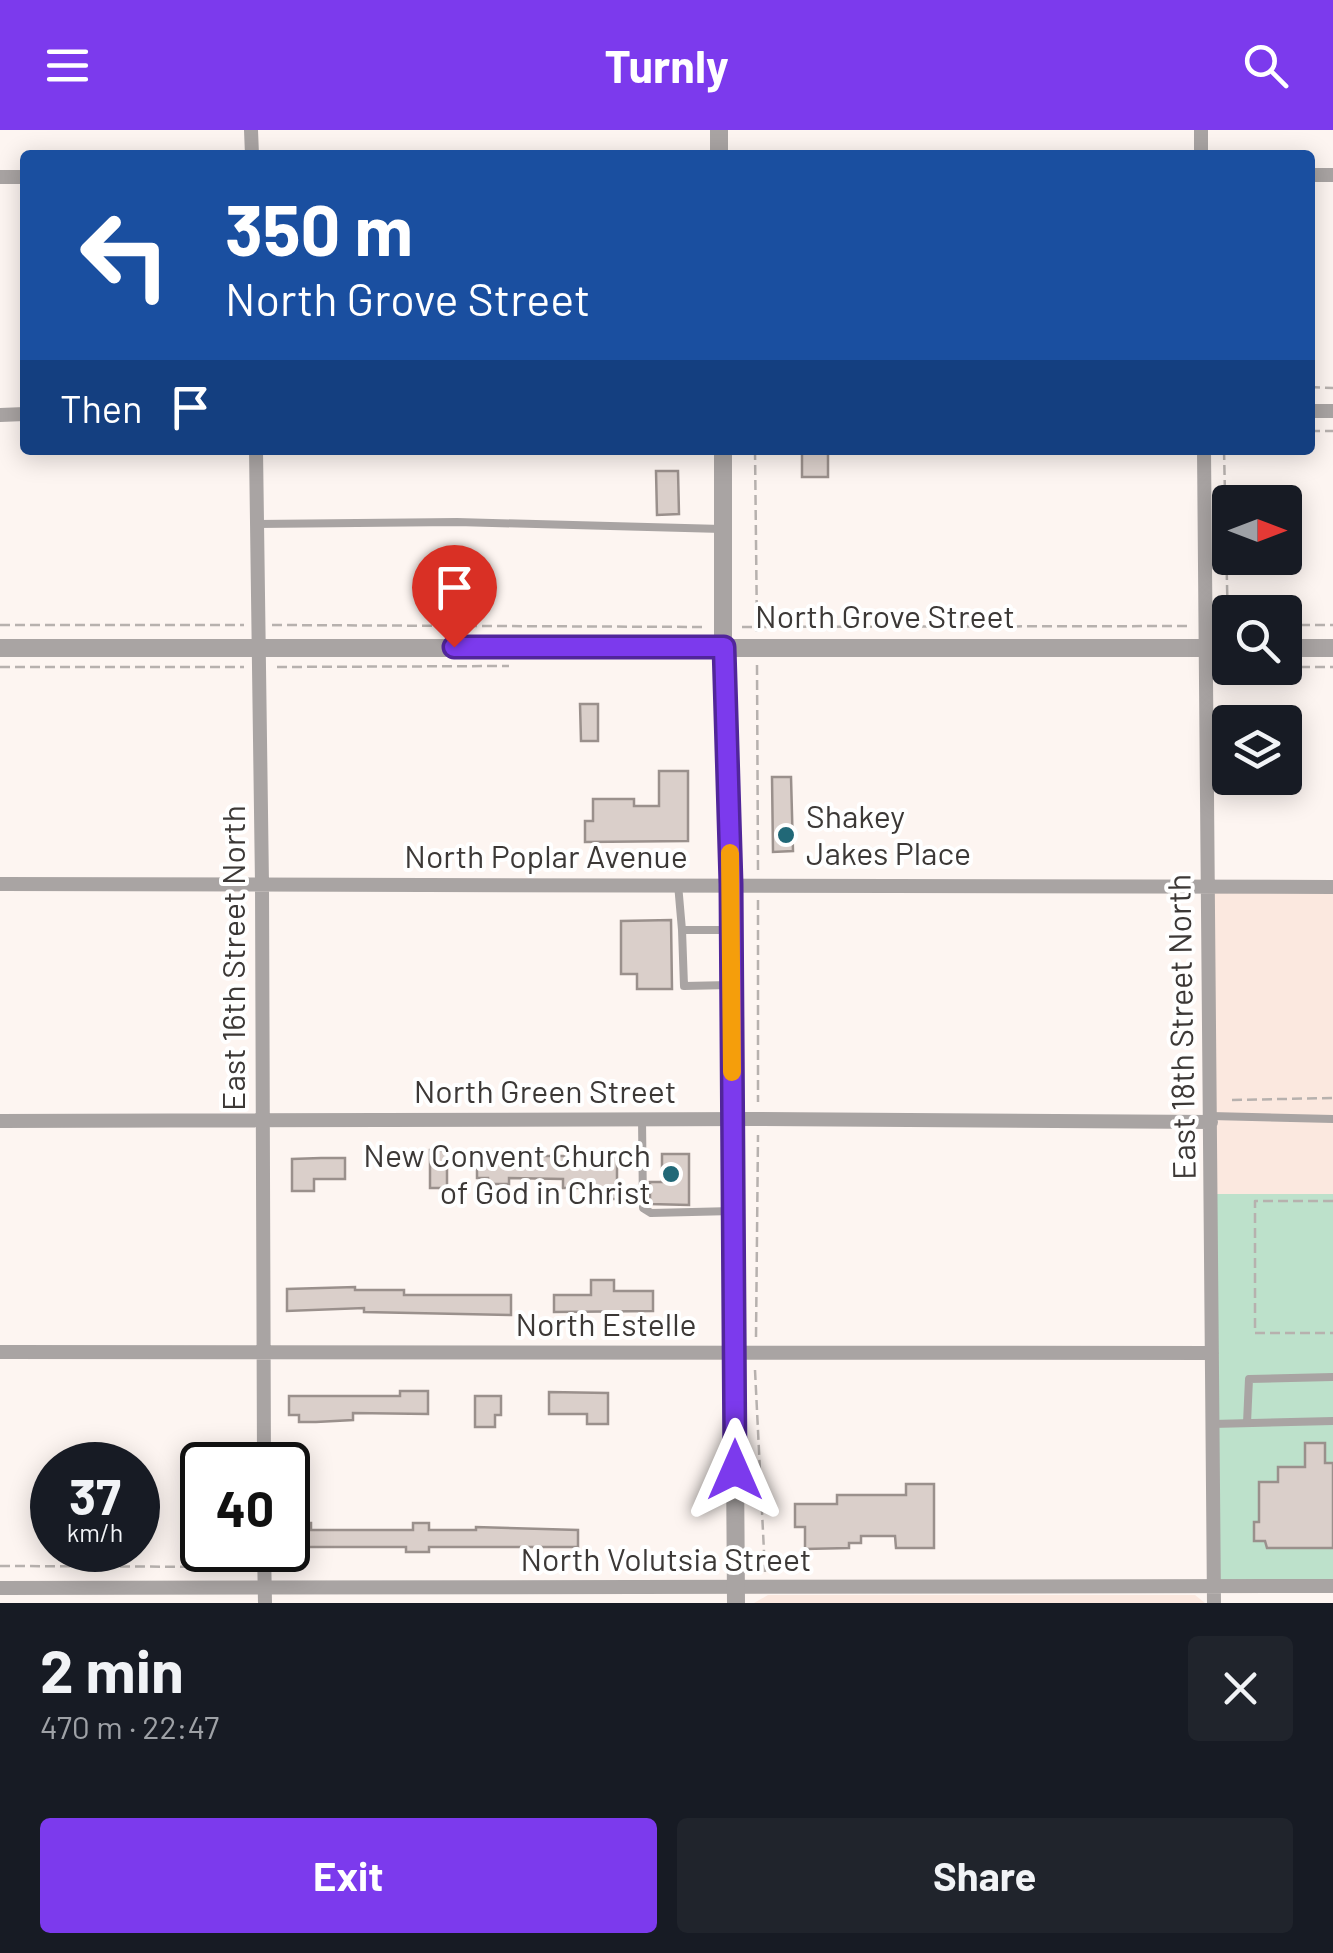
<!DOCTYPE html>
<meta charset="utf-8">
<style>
body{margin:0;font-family:Barlow,sans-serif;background:#20242c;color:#f1f3f6;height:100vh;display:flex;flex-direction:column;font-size:38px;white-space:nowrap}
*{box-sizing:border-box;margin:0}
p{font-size:32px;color:#9ea1a6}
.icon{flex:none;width:55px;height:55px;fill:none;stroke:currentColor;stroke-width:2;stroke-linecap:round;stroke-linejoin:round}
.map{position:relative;height:1473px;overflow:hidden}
.panel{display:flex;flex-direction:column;background:#171b24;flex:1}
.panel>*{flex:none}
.banner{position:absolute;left:20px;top:20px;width:1295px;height:305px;border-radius:10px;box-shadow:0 5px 25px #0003;background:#1a4fa0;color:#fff;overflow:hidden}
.needle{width:65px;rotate:90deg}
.tools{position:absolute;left:1212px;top:355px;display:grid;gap:20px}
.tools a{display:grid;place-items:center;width:90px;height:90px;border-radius:10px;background:#171b24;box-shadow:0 5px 25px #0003;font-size:50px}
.speed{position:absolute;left:30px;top:1312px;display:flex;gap:20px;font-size:50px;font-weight:700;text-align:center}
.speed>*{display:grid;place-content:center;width:130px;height:130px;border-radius:50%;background:#171b24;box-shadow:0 5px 25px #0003;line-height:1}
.speed small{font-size:25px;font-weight:400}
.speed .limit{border:5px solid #111;border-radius:15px;background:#fff;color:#111}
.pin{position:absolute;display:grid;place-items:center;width:85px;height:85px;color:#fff;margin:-102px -42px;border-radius:50% 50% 50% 0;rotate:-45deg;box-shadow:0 0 10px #0007}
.pin .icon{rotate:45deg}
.me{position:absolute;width:110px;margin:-55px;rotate:0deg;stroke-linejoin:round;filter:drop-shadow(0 0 8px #0008)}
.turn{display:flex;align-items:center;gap:35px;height:210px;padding:0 40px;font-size:45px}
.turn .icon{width:130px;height:130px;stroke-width:2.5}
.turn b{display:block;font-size:70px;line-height:85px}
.then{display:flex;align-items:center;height:95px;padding:0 40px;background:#0003;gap:20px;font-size:38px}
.round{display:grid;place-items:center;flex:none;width:105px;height:105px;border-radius:10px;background:#20242c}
.overview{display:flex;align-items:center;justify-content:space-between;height:170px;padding:0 40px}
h1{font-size:60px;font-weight:700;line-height:75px}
.cta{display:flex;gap:20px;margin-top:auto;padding:20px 40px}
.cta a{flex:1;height:115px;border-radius:10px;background:#7c3aed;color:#fff;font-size:40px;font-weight:700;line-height:115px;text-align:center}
.cta a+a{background:#20242c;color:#f1f3f6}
header{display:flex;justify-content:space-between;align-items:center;height:130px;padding:0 40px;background:#7c3aed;color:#fff;font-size:45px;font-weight:700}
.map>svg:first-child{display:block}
.built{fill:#fbe8df}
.green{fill:#bde1cb}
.building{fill:#dacfca;stroke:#9a908c;stroke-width:2.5}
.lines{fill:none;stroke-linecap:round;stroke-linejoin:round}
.path{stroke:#b7b1ae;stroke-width:2.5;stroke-dasharray:10 5;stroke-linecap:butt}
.service{stroke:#a9a4a3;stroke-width:8}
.minor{stroke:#a9a4a3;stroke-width:14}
.tertiary{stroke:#a9a4a3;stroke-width:18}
.route-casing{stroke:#51269a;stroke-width:25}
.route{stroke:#7c3aed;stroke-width:18}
.slow{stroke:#f59e0b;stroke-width:18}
.poi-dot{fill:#216877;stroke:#fff;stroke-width:4}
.labels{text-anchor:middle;stroke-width:8;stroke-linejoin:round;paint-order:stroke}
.street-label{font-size:32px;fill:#3c3836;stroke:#fff}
.poi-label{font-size:32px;fill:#3c3836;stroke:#fff;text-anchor:start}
</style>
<header><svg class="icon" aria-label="menu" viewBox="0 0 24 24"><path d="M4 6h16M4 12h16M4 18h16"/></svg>Turnly<svg class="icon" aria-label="search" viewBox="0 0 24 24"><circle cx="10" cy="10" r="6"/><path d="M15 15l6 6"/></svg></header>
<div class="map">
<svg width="1333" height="1473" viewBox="0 0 1333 1473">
<rect width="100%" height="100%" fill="#fdf5f1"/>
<path class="built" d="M1208 757H1333V1064H1211Z
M768 1465H1195L1205 1473H754Z"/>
<path class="green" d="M1211 1064H1333V1457L1214 1458Z"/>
<path class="building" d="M802 320H828V347H802Z
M656 341H678L679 384 657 385Z
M580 574H598V611H581Z
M659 641H688V711L585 712V691H593V669H634V676H659Z
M772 647H791L793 721 773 722Z
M671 790 672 859H637V844H621V791Z
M430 1020H447V1058H430Z
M477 1021 543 1022 542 1026H598V1022H617V1069H598V1058H563V1049L509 1048V1054H488V1048H477Z
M662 1024H689V1075L650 1074V1052H662Z
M321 1028H345V1049H314V1061H292V1029Z
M591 1150H614V1161H653V1181L554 1182V1165H591Z
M355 1157V1160H404V1165H511V1185L364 1182V1178L287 1181V1159Z
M400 1261H428V1284L353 1283V1290L316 1292H299V1285H289V1266H400Z
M549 1262 608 1263V1294H587V1284H549Z
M475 1266H501V1285H495V1297H475Z
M1305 1313H1325V1333H1333V1418H1267L1265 1411H1254V1392H1259V1352H1278V1337H1305Z
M906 1354H934V1418H896L895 1406H861V1413H849V1418L805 1419V1397H795V1374H837V1365H906Z
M291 1393H311V1400H413V1393H429V1400H476V1397L578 1400V1417H429V1422H406V1417H291Z"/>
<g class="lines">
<path class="path" d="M1310 257 1333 258
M1310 301H1333
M755 320 757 502
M1224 320 1228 498
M0 495H244
M272 495 704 497
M1285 495H1333
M742 497 1189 496
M757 535 758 742
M0 537H244
M277 537 509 536
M1285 537H1333
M758 770V972
M1232 970 1333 968
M1333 1071H1255V1203H1333
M756 1207 758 1005
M755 1240 765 1442
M0 1436 247 1437 248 1441"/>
<path class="service" d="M257 394 457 392 722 399
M678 754 682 800
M730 855 684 856 682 800H731
M1211 986 1333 989
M642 989 643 1078 651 1083 733 1081
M1247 1293 1249 1249 1333 1247
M1213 1294 1333 1291"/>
<path class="minor" d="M251 0 252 25
M1201 0V25
M1310 45H1333
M0 47H25
M1310 281H1333
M0 285 25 284
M256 320 262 754 264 1335
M1204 320 1214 1473
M0 754 1333 757
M0 991 758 989 1211 992
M0 1222 1212 1223
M264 1420 265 1473
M0 1458 1333 1456"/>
<path class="tertiary" d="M719 0V25
M723 320V517L731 754 736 1473
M0 518H1230
M1285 518H1333"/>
</g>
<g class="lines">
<g class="route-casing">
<path id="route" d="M454 517H724L731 754 735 1340"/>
</g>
<use href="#route" class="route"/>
<path class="slow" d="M730 723 732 942"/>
</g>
<g class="poi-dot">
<circle cx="786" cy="705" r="10"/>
<circle cx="671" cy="1044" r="10"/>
</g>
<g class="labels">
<g class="street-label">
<text x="885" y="498">North Grove Street</text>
<text x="546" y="738">North Poplar Avenue</text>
<text transform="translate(234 828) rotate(-90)" y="11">East 16th Street North</text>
<text transform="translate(1182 897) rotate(-91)" y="11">East 18th Street North</text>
<text x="545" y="973">North Green Street</text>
<text x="606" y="1206">North Estelle</text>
<text x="666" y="1441">North Volutsia Street</text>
</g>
<g class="poi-label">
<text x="806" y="698">Shakey<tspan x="806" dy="37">Jakes Place</tspan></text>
<text x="651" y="1037" text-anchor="end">New Convent Church<tspan x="651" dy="37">of God in Christ</tspan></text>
</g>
</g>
</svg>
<div class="tools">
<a><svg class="needle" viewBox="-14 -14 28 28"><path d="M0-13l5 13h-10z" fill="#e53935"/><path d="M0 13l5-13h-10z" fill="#9ea1a6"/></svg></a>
<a><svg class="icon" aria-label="search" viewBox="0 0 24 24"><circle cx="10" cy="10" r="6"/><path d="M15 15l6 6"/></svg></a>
<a><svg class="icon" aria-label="layers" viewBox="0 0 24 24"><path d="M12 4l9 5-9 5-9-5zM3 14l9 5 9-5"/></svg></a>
</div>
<div class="speed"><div>37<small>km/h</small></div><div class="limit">40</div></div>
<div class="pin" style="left:454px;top:517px;background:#d93025"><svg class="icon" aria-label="arrive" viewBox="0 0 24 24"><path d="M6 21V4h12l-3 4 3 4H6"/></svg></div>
<svg class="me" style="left:735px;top:1340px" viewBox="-20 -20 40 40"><path d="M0-17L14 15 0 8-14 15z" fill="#7c3aed" stroke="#fff" stroke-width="4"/></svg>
<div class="banner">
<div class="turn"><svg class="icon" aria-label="left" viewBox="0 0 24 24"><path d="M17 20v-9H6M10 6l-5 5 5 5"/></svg><div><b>350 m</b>North Grove Street</div></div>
<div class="then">Then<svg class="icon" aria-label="arrive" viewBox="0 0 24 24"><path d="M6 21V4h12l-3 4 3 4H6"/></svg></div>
</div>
</div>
<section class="panel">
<div class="overview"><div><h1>2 min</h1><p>470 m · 22:47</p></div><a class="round"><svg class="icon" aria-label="close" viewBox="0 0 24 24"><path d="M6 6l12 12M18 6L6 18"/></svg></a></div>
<div class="cta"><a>Exit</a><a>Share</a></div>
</section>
